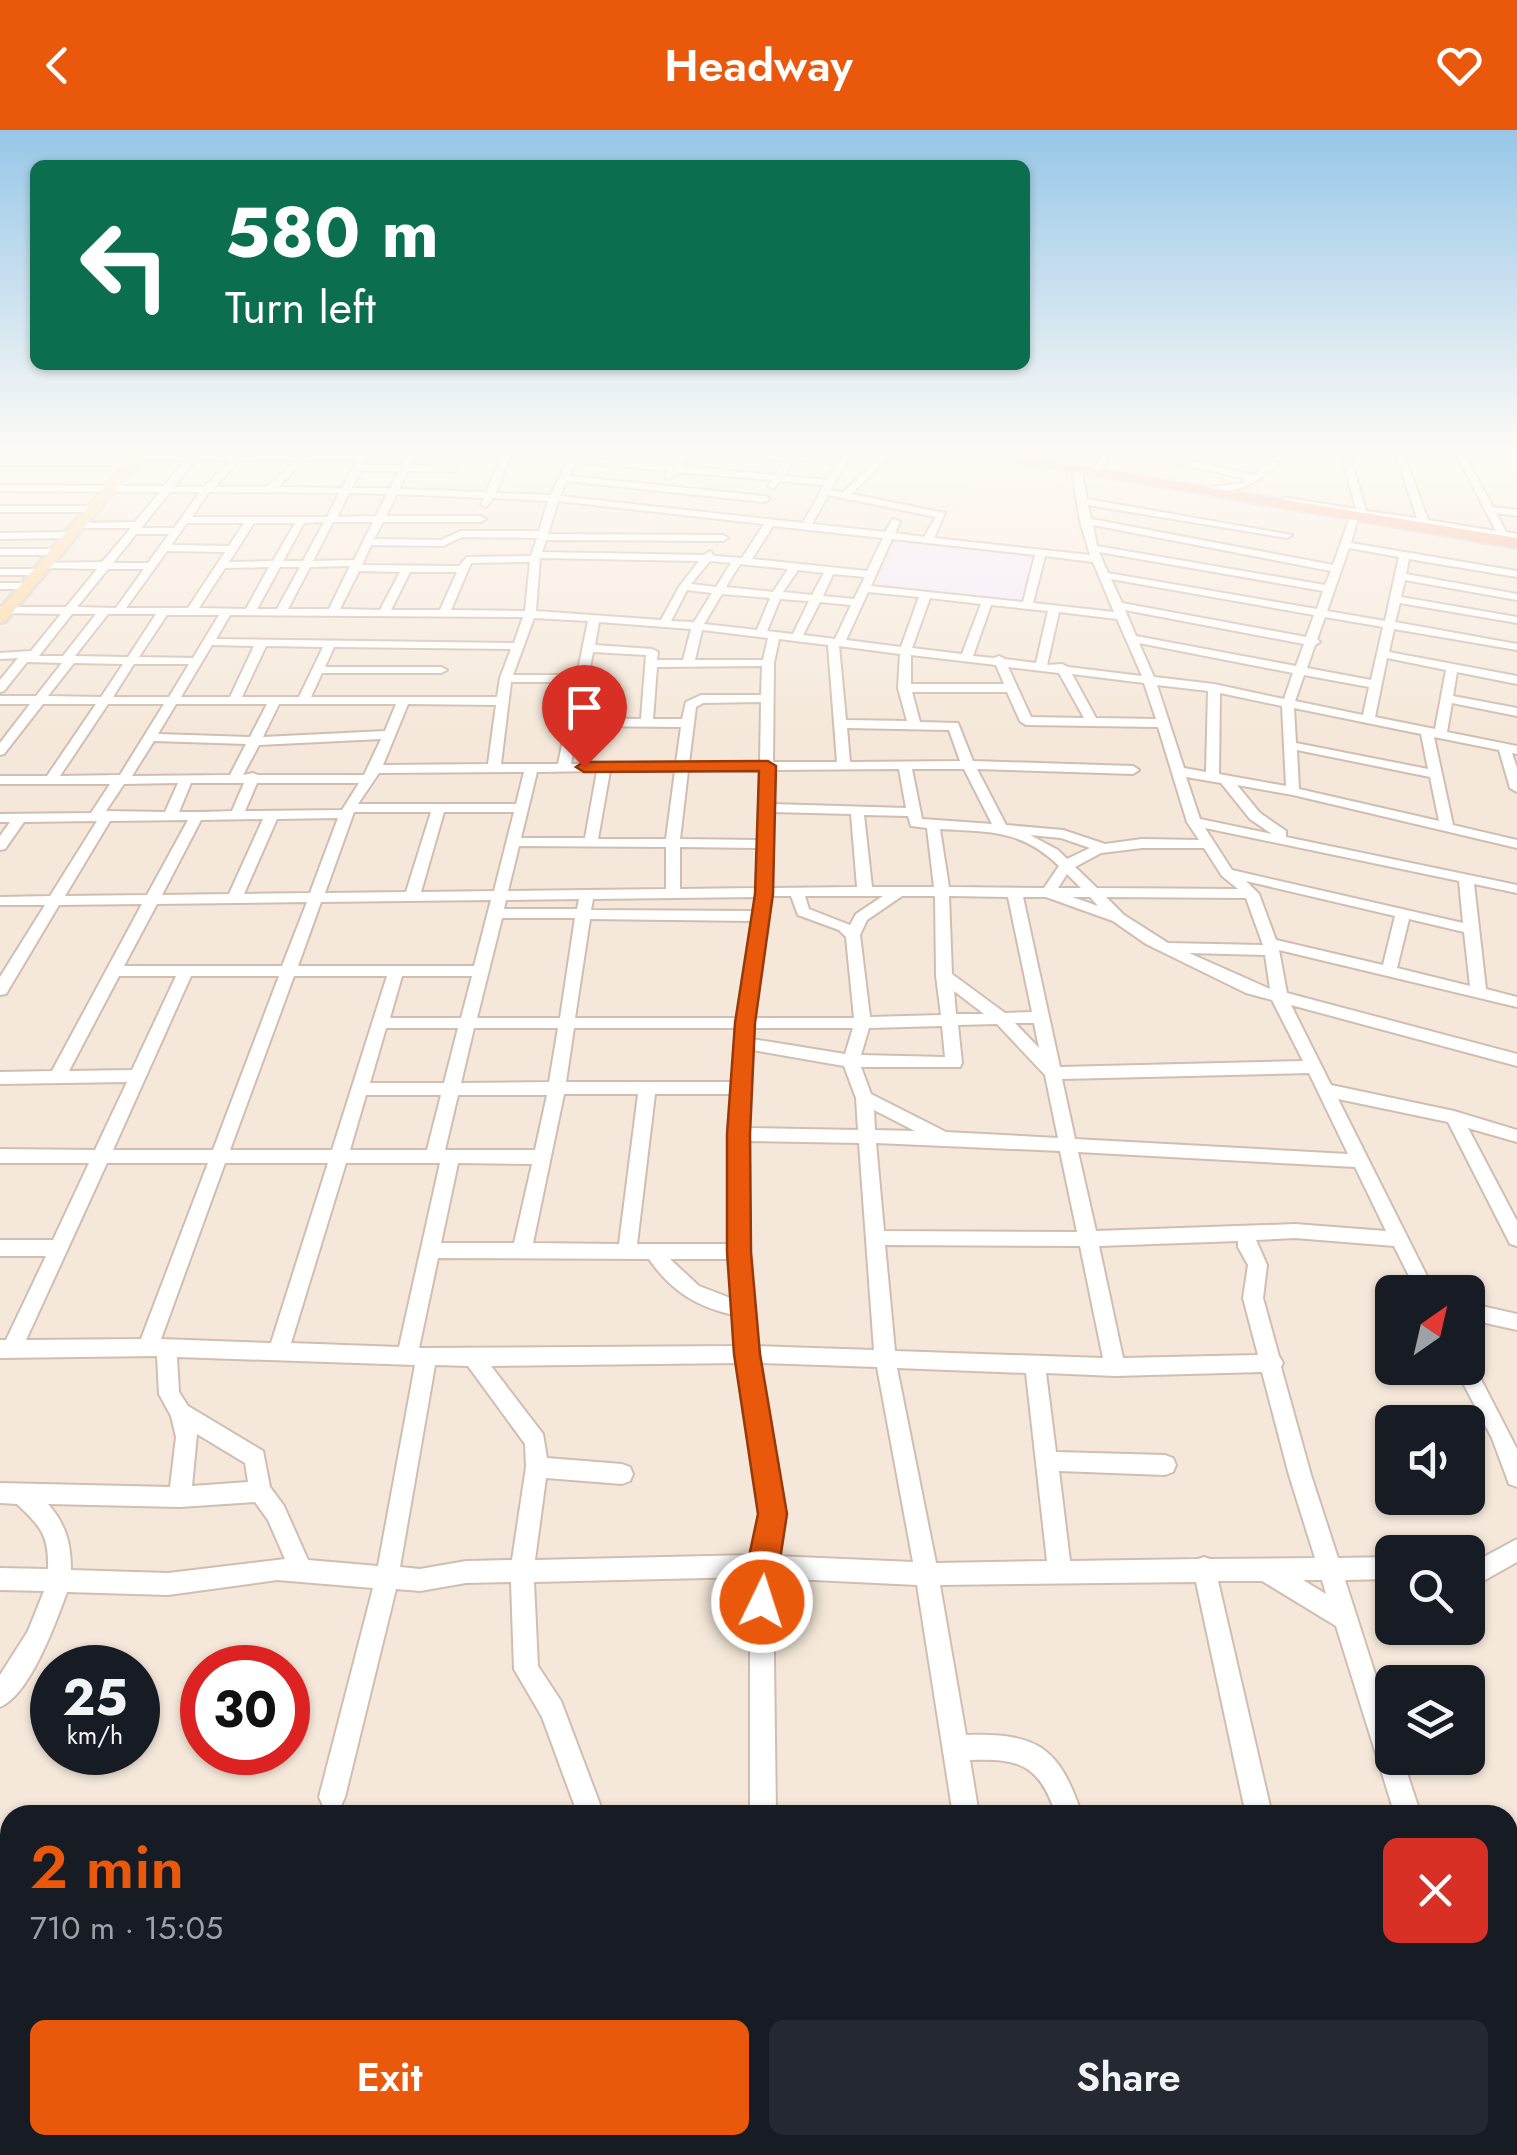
<!DOCTYPE html>
<meta charset="utf-8">
<style>
body{margin:0;font-family:Jost,sans-serif;background:#242831;color:#f1f3f6;height:100vh;display:flex;flex-direction:column;font-size:38px;white-space:nowrap}
*{box-sizing:border-box;margin:0}
p{font-size:32px;color:#9ea1a6}
.icon{flex:none;width:55px;height:55px;fill:none;stroke:currentColor;stroke-width:2;stroke-linecap:round;stroke-linejoin:round}
.map{position:relative;flex:1;overflow:hidden}
.side{position:absolute;left:0px;top:1675px;width:1518px;height:350px;display:flex;flex-direction:column;background:#171b24;border-radius:30px 30px 0 0;box-shadow:0 2px 8px #0004}
.side>*{flex:none}
.top-card{position:absolute;left:30px;top:30px;width:1000px;height:210px;border-radius:15px;box-shadow:0 2px 8px #0004;background:#0b6e4f;color:#fff;overflow:hidden}
.needle{width:65px;rotate:34deg}
.tools{position:absolute;left:1375px;top:1145px;display:grid;gap:20px}
.tools a{display:grid;place-items:center;width:110px;height:110px;border-radius:15px;background:#171b24;box-shadow:0 2px 8px #0004;font-size:50px}
.speed{position:absolute;left:30px;top:1515px;display:flex;gap:20px;font-size:50px;font-weight:700;text-align:center}
.speed>*{display:grid;place-content:center;width:130px;height:130px;border-radius:50%;background:#171b24;box-shadow:0 2px 8px #0004;line-height:1}
.speed small{font-size:25px;font-weight:400}
.speed .limit{border:15px solid #d22;background:#fff;color:#111}
.pin{position:absolute;display:grid;place-items:center;width:85px;height:85px;color:#fff;margin:-102px -42px;border-radius:50% 50% 50% 0;rotate:-45deg;box-shadow:0 0 10px #0007}
.pin .icon{rotate:45deg}
.me{position:absolute;width:110px;margin:-55px;rotate:4deg;stroke-linejoin:round;filter:drop-shadow(0 0 8px #0008)}
.turn{display:flex;align-items:center;gap:35px;height:210px;padding:0 30px;font-size:45px}
.turn .icon{width:130px;height:130px;stroke-width:2.5}
.turn b{display:block;font-size:70px;line-height:85px}
.round{display:grid;place-items:center;flex:none;width:105px;height:105px;border-radius:15px;background:#242831}
.head{display:flex;align-items:center;justify-content:space-between;height:170px;padding:0 30px}
h1{font-size:60px;font-weight:600;line-height:75px;color:#ea580c}
.button{display:flex;gap:20px;margin-top:auto;padding:20px 30px}
.button a{flex:1;height:115px;border-radius:15px;background:#ea580c;color:#fff;font-size:40px;font-weight:600;line-height:115px;text-align:center}
.button a+a{background:#242831;color:#f1f3f6}
header{display:flex;justify-content:space-between;align-items:center;height:130px;padding:0 30px;background:#ea580c;color:#fff;font-size:45px;font-weight:600}
.map>svg:first-child{display:block}
.residential{fill:#f5e8da;fill-rule:evenodd}
.commercial{fill:#fde8e0}
.education{fill:#f3e8fa}
.lines{fill:none;stroke-linecap:round;stroke-linejoin:round}
.minor-casing{stroke:#d1beb0;stroke-width:4}
.major-casing{stroke:#dad1cd;stroke-width:6}
.highway-casing{stroke:#dad1cd;stroke-width:4}
.minor{fill:#fff;fill-rule:evenodd}
.major{fill:#fbd9a5;fill-rule:evenodd}
.highway{fill:#f7b7a3;fill-rule:evenodd}
.route{fill:#ea580c;stroke:#983908;stroke-width:2.5}
</style>
<header><svg class="icon" aria-label="back" viewBox="0 0 24 24"><path d="M15 5l-7 7 7 7"/></svg>Headway<svg class="icon" aria-label="heart" viewBox="0 0 24 24"><path d="M12 20l-8-8c-3-5 5-10 8-4 3-6 11-1 8 4z"/></svg></header>
<div class="map">
<svg width="1517" height="2025" viewBox="0 0 1517 2025">
<rect width="100%" height="100%" fill="#fdf6ec"/>
<path class="residential" d="M0 322H1517V2025H0ZM1392 1162H1468V1238H1392ZM1392 1292H1468V1368H1392ZM1392 1422H1468V1498H1392ZM52 1538H138V1622H52ZM202 1538H288V1622H202ZM1392 1552H1468V1628H1392ZM10 1685H1508V2015H10Z"/>
<path class="commercial" d="M985 346 1068 360 1071 387 1087 422 933 405Z"/>
<path class="education" d="M895 411 1033 426 1022 473 877 457Z"/>
<g class="lines">
<g class="minor-casing">
<path id="minor" d="M192 322H201L200 324H236L238 322 360 324 370 322 363 335 402 336 409 322H417L411 336H454L459 339 454 342 408 341 399 359 486 362 504 322H512L496 363 551 365 572 322H580L578 327 673 336 684 322H693L682 336 775 345 784 331 707 322 787 326 790 322H798L797 324 840 329 844 322H852L831 360 842 363 886 322H895L851 364 945 383 934 408 1090 425 1080 391 1072 341 1077 338 1082 341 1087 369 1292 405 1287 408 1088 375 1091 389 1333 435 1350 387 1354 384 1282 371 1287 368 1356 379 1341 322H1349L1366 381 1417 388 1395 322H1403L1428 390 1496 401 1455 322H1463L1493 377 1517 380V386L1496 383 1506 402 1517 404V410L1510 409V413L1506 414 1499 407 1430 396 1429 401 1426 402 1420 395 1359 385 1351 413 1517 441V447L1409 429 1406 444 1517 464V470L1405 450 1401 467 1517 487V493L1400 473 1395 492 1517 514V520L1394 499 1389 522 1517 546V554L1457 542 1453 566 1517 578V586L1452 573 1447 602 1517 616V624L1512 623 1517 638V662L1510 658 1499 620 1434 607 1453 695 1517 710V718L1293 665 1237 655 1260 683 1286 701V707L1517 755V763L1474 754 1486 859 1517 867V877L1279 820 1287 863 1517 924V936L1291 875 1331 955 1454 981 1517 1000V1012L1468 998 1517 1091V1116L1510 1114 1448 992 1338 969 1435 1162H1417L1394 1116 1295 1108 1256 1110 1267 1135 1263 1168 1279 1226 1283 1233 1281 1237 1311 1345 1338 1428 1392 1427V1449L1345 1450 1392 1597V1628H1402L1421 1685H1395L1336 1496 1262 1451H1218L1272 1685H1246L1196 1452 940 1455 966 1605C1038 1603 1059 1617 1082 1685H1056C1040 1635 1020 1628 970 1630L979 1685H953L917 1455 773 1448 776 1685H750V1447L534 1452 538 1536 561 1571 604 1685H578L542 1587 514 1539 511 1452 466 1453 420 1461 396 1459 345 1667 341 1676 332 1680 323 1676 319 1667 373 1458 277 1450 168 1465 67 1462C56 1492 30 1565 0 1577V1545L28 1501 44 1461 0 1460V1438L48 1439C49 1405 41 1397 17 1374L0 1373V1353L170 1357 176 1307 171 1286 159 1264 157 1226 0 1228V1210H6L46 1126H0V1110H53L89 1033H0V1019L95 1020 127 952 0 954V942L52 941 142 774 59 775 6 864 0 865V847L45 775H0V767L50 766 97 691 24 692 5 719 0 720V706L10 692H0V684L91 683 110 654H0V646H47L96 574H43L4 624 0 625V613L30 574H0V566H36L62 533 27 532 4 561 0 562V550L18 528 0 529V523L31 521 61 484 0 483V477H66L97 439 46 438 41 435 42 433 102 432 131 398H78L75 397V393L135 392 160 362 0 361V355L164 356 186 330H137L134 325 190 324ZM794 329 837 334 827 350 784 346ZM196 330H230L204 357H174ZM241 330H296L267 357H214ZM306 330H357L342 358 278 357ZM576 332 669 341 664 346 669 349 678 342 772 350 768 356 773 359 781 351 824 355 803 393 560 366 567 351 765 372 770 369 765 366 569 346ZM361 341H399L390 358H352ZM170 362H200L174 398H141ZM209 362 339 363 327 387H192ZM349 363 387 364 376 386 337 387ZM397 364 484 368 481 374 486 377 493 368 548 371 539 401H460L441 410 374 409 383 392H481L486 389 481 386H386ZM828 365 936 387 924 407 895 403 900 392 895 389 892 390 885 402 812 394ZM558 371 764 394 742 428 714 426 710 421 704 425 542 422 546 410 723 411 728 408 723 405 548 404ZM324 392 303 431H283L304 393ZM333 392H373L354 430 313 431ZM187 393H244L229 416 171 415ZM254 393H295L273 431 229 432ZM1093 395 1331 441 1325 455 1097 416ZM773 396 883 408 867 441 752 429ZM136 404H169L148 433H113ZM462 407 537 408 531 426 467 427 459 436 362 435 371 415 443 416ZM892 409 1035 425 1023 472 871 456ZM1349 418 1399 427 1385 491 1327 481ZM167 421 225 422 188 478H126ZM1099 422 1323 461 1317 479 1108 443ZM1045 426 1093 432 1114 482 1033 473ZM540 428 699 431 679 457 661 490 536 481ZM710 431 731 433 716 457 691 454ZM530 432 525 481 451 480 471 433ZM740 434 788 439 773 462 726 457ZM350 436 329 479H288L310 437ZM269 437 246 479 199 478 225 438ZM280 437H300L277 479H257ZM108 439H144L116 478 77 477ZM798 440 824 443 812 465 783 462ZM359 441 400 442 380 480 340 479ZM410 442H457L440 480H391ZM833 444 865 447 854 469 823 466ZM1111 449 1314 485 1306 507 1122 473ZM687 460 712 463 694 492 671 491ZM868 462 919 467 901 517 846 510ZM722 464 770 468 757 500 704 494ZM930 468 981 474 962 524 912 518ZM780 469 809 471 793 504 767 501ZM820 472 851 475 835 509 803 505ZM991 475 1048 481 1036 533 1005 529 999 526 994 528 973 526ZM1125 480 1304 514 1296 536 1136 506ZM1059 482 1117 489 1142 546 1068 537 1062 534 1047 535ZM72 484H96L63 526H39ZM108 484H156L128 527 75 526ZM167 485H219L193 528 139 527ZM230 485 523 487 514 513 216 509ZM1325 487 1383 497 1371 550 1307 538 1315 515 1320 512 1317 509ZM534 488 588 491 577 545H513ZM599 492 691 499 683 530H657L658 522 652 519 595 515ZM702 500 768 508 763 530H695ZM779 509 828 515 837 632H773L774 533ZM1139 513 1293 543 1284 569 1214 554 1154 547ZM212 515 254 516 230 567H181ZM266 516 323 517 299 567H242ZM839 516 900 524 898 558 907 591 846 590ZM334 517 511 519 500 548 497 567H311L322 543H441L447 540 441 537H325ZM593 522 646 525 641 589 580 588ZM911 525 996 535 1004 554H911ZM1387 528 1446 540 1435 599 1375 587ZM74 533 123 534 101 567 48 566ZM134 534H189L169 567H113ZM762 536 761 565H701L686 572 682 589H653L657 537ZM1008 537 1059 543 1084 588 1031 587ZM1072 544 1144 553 1156 589 1096 588ZM1304 545 1369 557 1363 585 1295 571ZM511 552H575L558 634H501ZM1157 555 1208 561 1206 642 1184 638ZM912 562H1007L1020 591 1026 595 1158 597 1187 692 1199 710 1142 709 1105 714 1063 700 1006 695 977 639 1133 644 1139 640 1133 636 973 631 958 593 920 592ZM1220 563 1282 576 1286 656 1219 644ZM761 572 760 633H689L696 577 703 573ZM108 574H164L120 645 60 646ZM176 574H267L250 607 158 604ZM279 574H396L385 601 263 607ZM408 574 496 575 488 634 383 635ZM1294 578 1421 604 1428 639 1296 613ZM578 596 681 597 676 633 571 634ZM847 598 949 600 960 631 850 632ZM381 609 364 645H258L253 643 243 645 259 615ZM154 611 246 614 230 645 132 646ZM1297 620 1430 647 1439 691 1299 659ZM899 639 906 678 772 674 773 640ZM912 639H964L992 694 922 689ZM760 640 758 710 680 709 688 641ZM597 641 585 708H521L537 642ZM610 641H675L666 709H598ZM524 642 516 674H358L379 643ZM1186 647 1221 653 1250 689 1272 704 1200 689ZM178 653 165 682 106 681 124 654ZM191 653H244L232 681C213 682 197 682 179 682ZM257 653H359L342 680 245 681ZM354 682H431L406 762 325 763ZM444 682H514L494 761 421 762ZM772 682 851 684 857 757 771 758ZM864 685 908 686 911 696 927 698 934 757H872ZM338 688 310 763 244 764 277 689ZM263 689 229 764 162 765 201 690ZM188 690 147 765 65 766 110 691ZM1205 698 1459 751 1463 793 1232 740ZM940 699C989 702 1021 699 1059 736L1044 758 949 757ZM1030 705 1061 708 1090 718 1067 729 1058 720ZM519 716 666 717V759L508 761ZM680 717 758 718 757 758 680 759ZM1142 718H1204L1222 746 1238 759 1097 758 1075 737 1101 723ZM1067 744 1081 758H1058ZM1246 751 1395 786 1383 835 1276 810 1259 764ZM771 766H791L798 785 839 800 846 807 854 888H754ZM805 766H883L856 784 850 795 809 779ZM902 766H935L936 846 941 885 870 887 860 805 867 790ZM949 766 1008 767 1032 882 1005 883 952 844ZM756 767 754 781 591 780 593 769ZM1023 767H1046L1113 791 1146 814 1246 863 1272 870 1303 931 1060 937ZM1072 767H1090L1098 776ZM1106 767 1246 768 1263 815 1168 813 1124 785ZM579 769 577 779H504L506 770ZM491 770 474 836H298L321 772ZM307 772 282 836H124L157 774ZM502 788H575L560 888H477ZM590 789 753 791 738 888H575ZM1409 789 1464 802 1470 856 1397 838ZM1189 823 1265 825 1270 859ZM119 846H176L132 940 69 941ZM191 846H279L213 1020H113ZM294 846H387L332 1020H230ZM402 846H472L461 888H390ZM954 861 984 884H956ZM1015 893H1034L1039 918ZM997 894 1045 945 1058 1008 946 1002 871 964 861 937H960L962 933 958 895ZM942 896 945 927 861 925 869 898ZM386 898H458L444 953H370ZM474 898H558L549 952 461 953ZM574 898H737L733 952H566ZM753 898H853L845 924 752 909ZM752 920 844 936 856 968 858 1000 748 998ZM1309 943 1348 1024 1075 1009 1062 949ZM564 964H638L619 1114 533 1113ZM655 964H733L730 1114H637ZM366 965H441L427 1020H350ZM458 965H547L535 1020H445ZM874 980 915 1001 875 1000ZM748 1011 859 1013 874 1220 756 1216 748 1122ZM876 1013 1060 1021 1077 1102 884 1101ZM1078 1022 1355 1037 1386 1101 1295 1094 1096 1101ZM107 1033H208L141 1209 26 1210ZM225 1033H328L271 1213 161 1209ZM346 1033H440L399 1217 291 1213ZM458 1033 532 1034 514 1113H441ZM1238 1111V1117L1248 1135 1243 1168 1258 1225 1123 1228 1099 1116ZM885 1115 1080 1116 1103 1228 895 1221ZM438 1128 649 1129C671 1161 697 1177 734 1185L736 1216 419 1218ZM670 1129H730L733 1169 699 1156ZM177 1227 415 1235 378 1436 308 1430 284 1376 270 1357 263 1321 188 1276 179 1262ZM738 1233 762 1384 752 1425 535 1430 546 1348 622 1354 630 1351 633 1344 630 1337 622 1334 547 1328 543 1304 491 1236ZM759 1233 877 1237 913 1432 775 1426 784 1384ZM435 1235 468 1236 525 1314 526 1337 512 1430 466 1431 420 1439 400 1437ZM897 1238 1026 1243 1047 1431 936 1433ZM1262 1242 1289 1345 1315 1428 1210 1429 1204 1427 1198 1429 1070 1431 1059 1341 1165 1345 1173 1342 1176 1335 1173 1328 1165 1325 1056 1322 1046 1243 1115 1246ZM197 1304 245 1333 248 1352 192 1356ZM255 1372 268 1390 285 1429 168 1443 71 1440C71 1414 66 1394 48 1374L180 1377ZM1303 1450H1322L1326 1464Z
M1104 322H1112L1096 346H1090Z
M1174 322H1182L1183 329 1253 345 1271 331 1279 333C1260 350 1237 367 1211 359L1213 357 1242 353 1247 349 1175 333Z
M1190 322H1203V323L1199 326Z
M0 329H132L137 332 132 335H0Z
M0 376H92L97 379 92 382H0Z
M0 403 69 402 74 405 69 408 0 409Z
M0 419H56L61 422 56 425H0Z
M0 439H39L44 442 39 445H0Z
M0 453H28L33 456 28 459H0Z
M1468 1173 1517 1184V1200L1468 1189Z
M1468 1230 1472 1232 1517 1319V1357L1509 1354 1492 1308 1455 1238H1468Z
M1517 1409V1432L1485 1450H1468V1428H1482Z
M0 1854H10V1882H0Z
M1517 1854V1882L1508 1884V1856Z
M1508 1996 1517 2000V2025H1499L1495 2015H1508Z
M440 2015H470L469 2025H439Z
M997 2015H1027L1028 2025H998Z
M1306 2015H1336L1338 2025H1308Z"/>
</g>
<g class="major-casing">
<path id="major" d="M135 322H147L5 491 0 492V479Z"/>
</g>
<g class="highway-casing">
<path id="highway" d="M959 322H991L1517 408V418Z"/>
</g>
<use href="#minor" class="minor"/>
<use href="#major" class="major"/>
<use href="#highway" class="highway"/>
</g>
<linearGradient id="sky" x2="0" y2="1"><stop stop-color="#97c7e8"/><stop offset="0.53" stop-color="#fefbf6"/><stop offset="1" stop-color="#fefbf6" stop-opacity="0"/></linearGradient>
<rect width="1517" height="605" fill="url(#sky)"/>
<path class="route" d="M768 631 776 636 773 764 755 893 750 1004 751 1122 760 1224 787 1384 772 1482 762 1486 751 1482 747 1436 758 1384 734 1224 727 1122V1004L735 893 755 764 759 641 584 642 576 637 584 632Z"/>
</svg>
<div class="tools">
<a><svg class="needle" viewBox="-14 -14 28 28"><path d="M0-13l5 13h-10z" fill="#e53935"/><path d="M0 13l5-13h-10z" fill="#9ea1a6"/></svg></a>
<a><svg class="icon" aria-label="sound" viewBox="0 0 24 24"><path d="M4 9h4l5-4v14l-5-4H4zM17 9q2 3 0 6"/></svg></a>
<a><svg class="icon" aria-label="search" viewBox="0 0 24 24"><circle cx="10" cy="10" r="6"/><path d="M15 15l6 6"/></svg></a>
<a><svg class="icon" aria-label="layers" viewBox="0 0 24 24"><path d="M12 4l9 5-9 5-9-5zM3 14l9 5 9-5"/></svg></a>
</div>
<div class="speed"><div>25<small>km/h</small></div><div class="limit">30</div></div>
<div class="pin" style="left:584px;top:637px;background:#d93025"><svg class="icon" aria-label="arrive" viewBox="0 0 24 24"><path d="M6 21V4h12l-3 4 3 4H6"/></svg></div>
<svg class="me" style="left:762px;top:1472px" viewBox="-20 -20 40 40"><circle r="17" fill="#ea580c" stroke="#fff" stroke-width="3"/><path d="M0-11L8 9 0 5-8 9z" fill="#fff"/></svg>
<div class="top-card">
<div class="turn"><svg class="icon" aria-label="left" viewBox="0 0 24 24"><path d="M17 20v-9H6M10 6l-5 5 5 5"/></svg><div><b>580 m</b>Turn left</div></div>
</div>
<section class="side">
<div class="head"><div><h1>2 min</h1><p>710 m · 15:05</p></div><a class="round" style="background:#d93025;color:#fff"><svg class="icon" aria-label="close" viewBox="0 0 24 24"><path d="M6 6l12 12M18 6L6 18"/></svg></a></div>
<div class="button"><a>Exit</a><a>Share</a></div>
</section>
</div>
